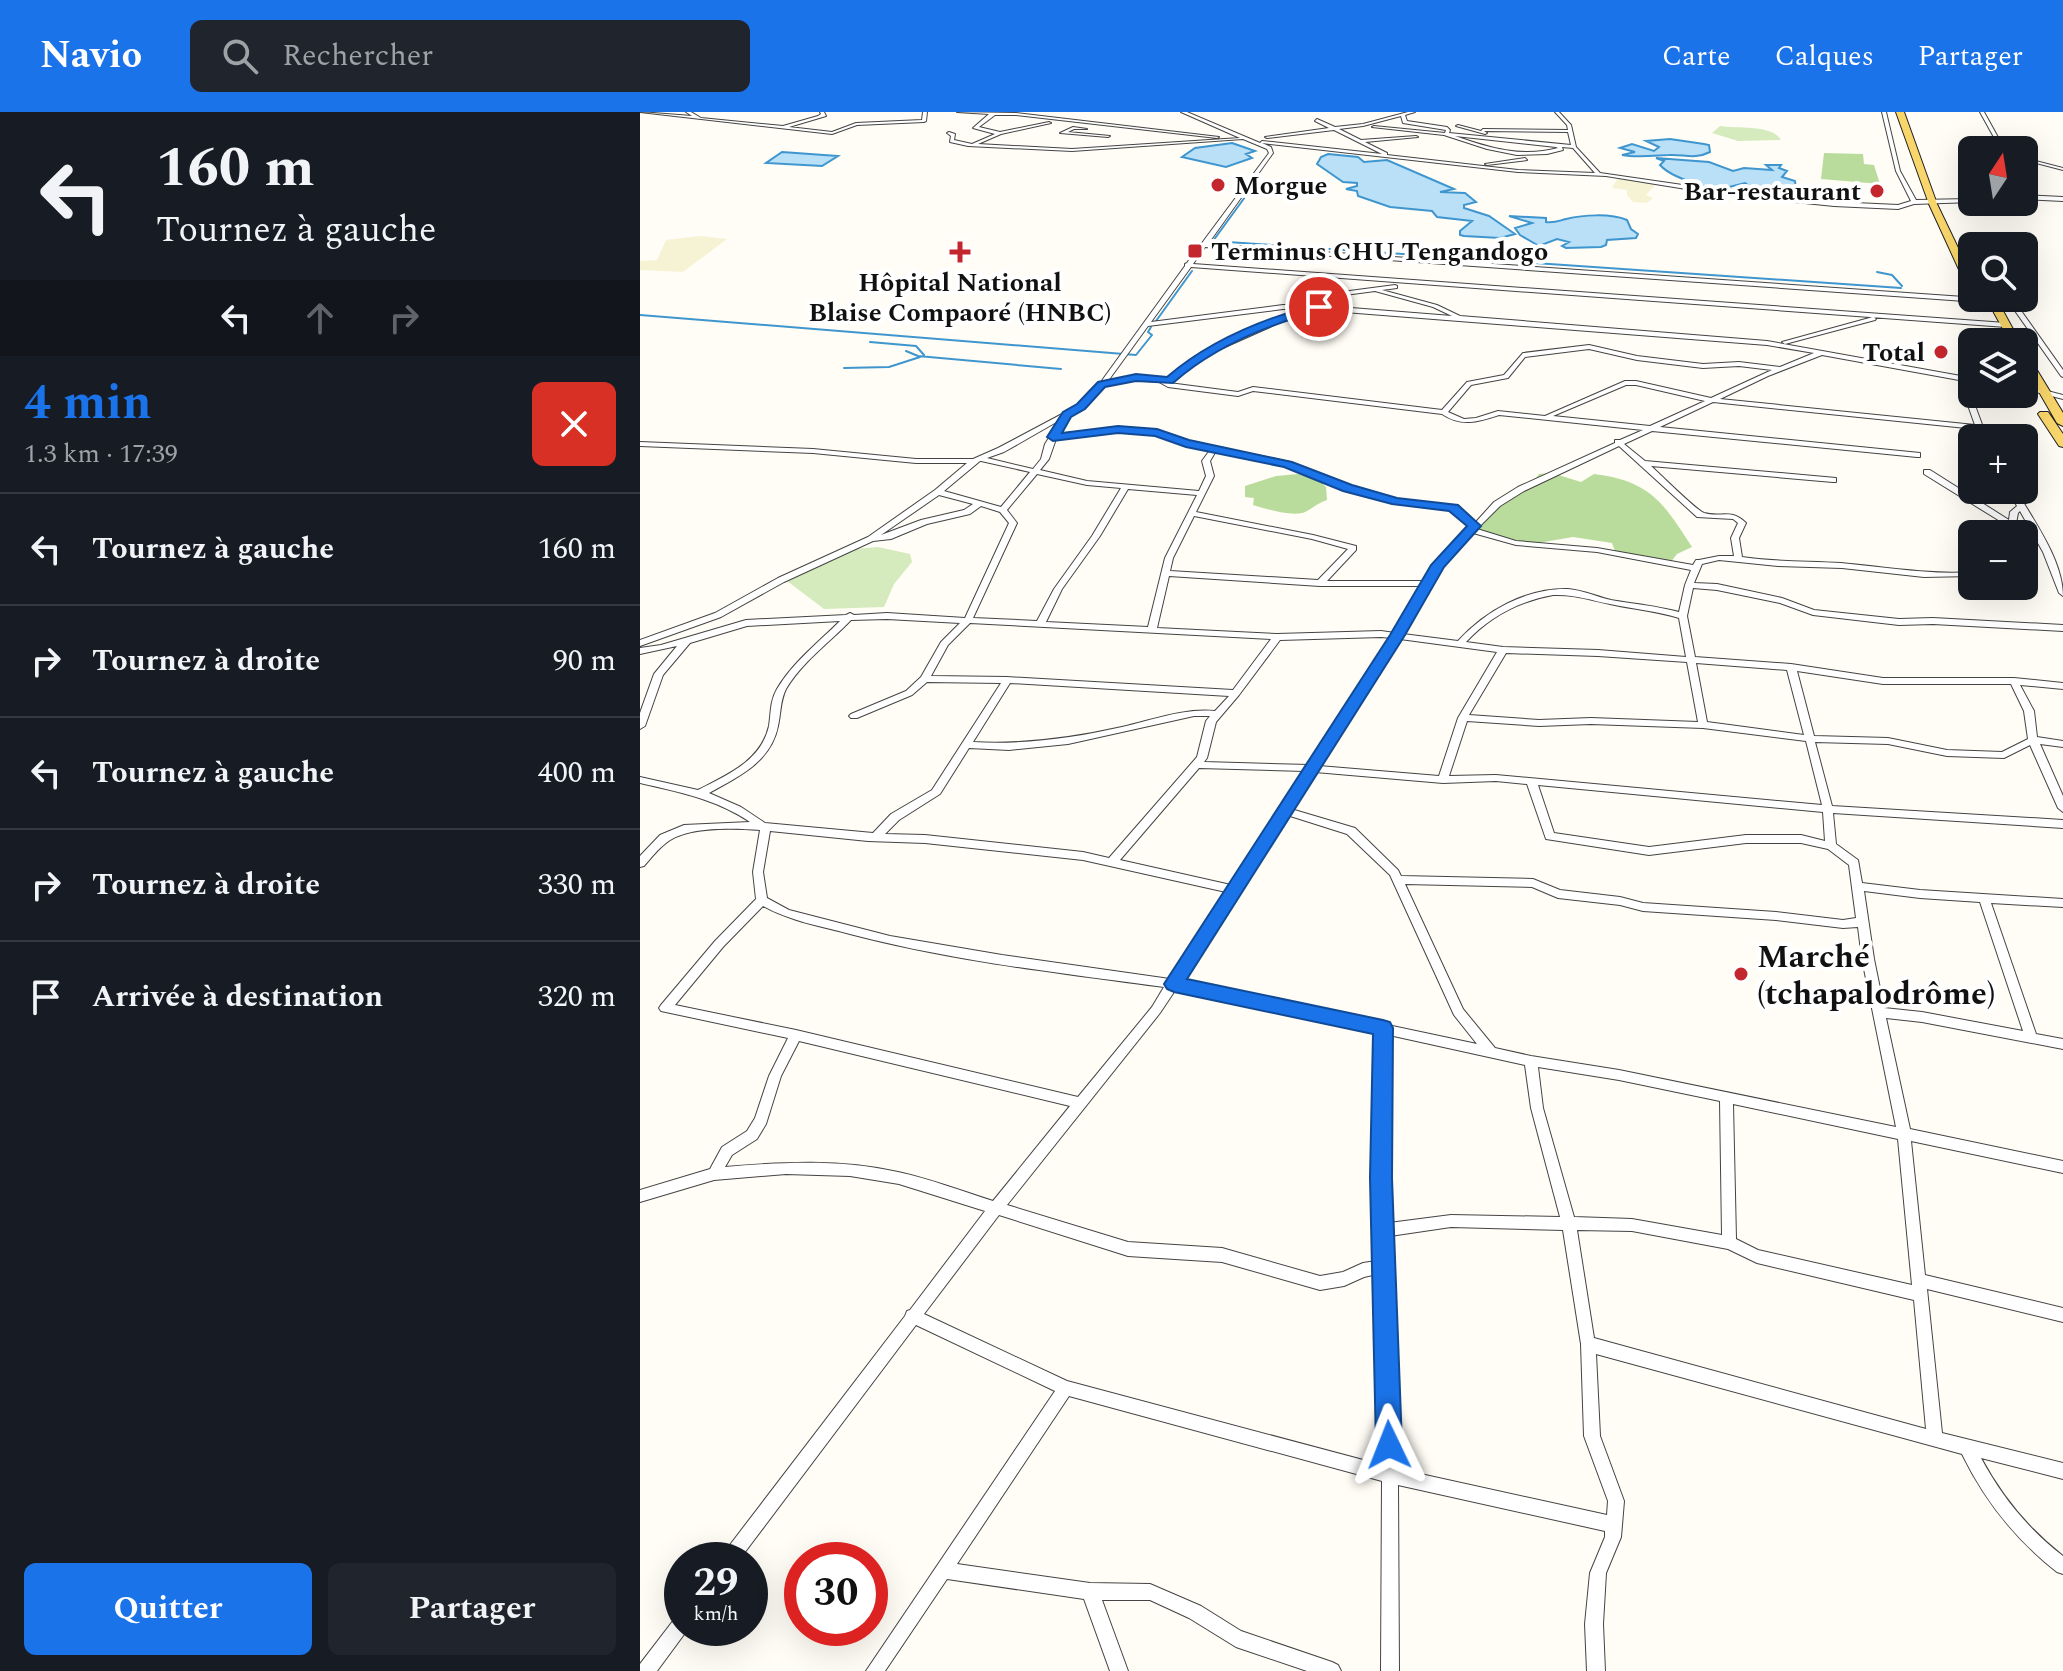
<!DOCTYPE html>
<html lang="fr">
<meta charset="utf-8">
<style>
body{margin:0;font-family:Spectral,serif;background:#20242c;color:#f1f3f6;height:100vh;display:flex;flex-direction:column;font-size:30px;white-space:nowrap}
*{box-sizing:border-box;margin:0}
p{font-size:26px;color:#9ea1a6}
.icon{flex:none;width:44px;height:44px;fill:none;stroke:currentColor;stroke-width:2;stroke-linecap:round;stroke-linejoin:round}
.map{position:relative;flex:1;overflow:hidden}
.panel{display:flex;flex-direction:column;background:#171b24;width:640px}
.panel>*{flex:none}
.top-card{background:#171b24;color:#f1f3f6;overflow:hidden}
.needle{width:52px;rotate:12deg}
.tools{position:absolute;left:1318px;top:24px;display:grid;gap:16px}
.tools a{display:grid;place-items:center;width:80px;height:80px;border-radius:12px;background:#171b24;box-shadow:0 8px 32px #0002;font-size:40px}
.speed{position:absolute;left:24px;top:1430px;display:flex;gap:16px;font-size:40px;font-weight:700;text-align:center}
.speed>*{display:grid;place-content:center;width:104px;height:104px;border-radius:50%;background:#171b24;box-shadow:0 8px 32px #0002;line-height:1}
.speed small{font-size:20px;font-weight:400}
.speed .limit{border:12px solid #d22;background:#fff;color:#111}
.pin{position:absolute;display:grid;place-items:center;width:68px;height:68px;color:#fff;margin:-34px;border:4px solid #fff;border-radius:50%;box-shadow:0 2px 8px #0007}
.me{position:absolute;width:88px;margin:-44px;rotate:358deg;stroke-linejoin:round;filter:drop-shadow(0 0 6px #0008)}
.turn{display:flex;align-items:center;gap:28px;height:168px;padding:0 24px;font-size:36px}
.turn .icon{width:104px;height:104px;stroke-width:2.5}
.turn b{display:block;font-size:56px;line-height:68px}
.lanes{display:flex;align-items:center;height:76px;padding:0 24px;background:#0003;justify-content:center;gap:40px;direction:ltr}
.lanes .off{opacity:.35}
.round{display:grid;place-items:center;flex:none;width:84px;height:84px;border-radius:12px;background:#20242c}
.overview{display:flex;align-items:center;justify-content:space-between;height:136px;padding:0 24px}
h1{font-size:48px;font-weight:700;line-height:60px;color:#1a73e8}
.primary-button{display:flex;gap:16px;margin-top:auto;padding:16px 24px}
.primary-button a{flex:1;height:92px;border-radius:12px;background:#1a73e8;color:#fff;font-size:32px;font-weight:700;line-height:92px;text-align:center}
.primary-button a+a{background:#20242c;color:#f1f3f6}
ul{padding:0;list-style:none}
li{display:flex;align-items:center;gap:24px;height:112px;padding:0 24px;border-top:2px solid #363941}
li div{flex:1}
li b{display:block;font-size:30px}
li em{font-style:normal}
header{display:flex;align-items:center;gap:48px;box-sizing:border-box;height:112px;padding:0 40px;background:#1a73e8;color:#fff}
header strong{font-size:38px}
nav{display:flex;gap:44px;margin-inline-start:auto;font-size:28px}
.search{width:560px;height:72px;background:#20242c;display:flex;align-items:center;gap:20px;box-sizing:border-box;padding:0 28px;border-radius:12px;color:#9ea1a6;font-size:30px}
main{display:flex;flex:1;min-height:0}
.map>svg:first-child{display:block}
.farmland{fill:#f6f3d4}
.green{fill:#d5ebbd}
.forest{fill:#b9dc9c}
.water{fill:#b9e0f7;stroke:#3f96cf;stroke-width:2}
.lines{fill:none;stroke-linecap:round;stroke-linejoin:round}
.stream{stroke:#3f96cf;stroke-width:2}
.minor-casing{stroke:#444;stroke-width:2}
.primary-casing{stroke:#222;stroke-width:2}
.minor{fill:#fff;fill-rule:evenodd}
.primary{fill:#f9d66b;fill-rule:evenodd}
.route{fill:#1a73e8;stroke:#114b97;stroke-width:2}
.poi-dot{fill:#c4262e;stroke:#fff;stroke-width:3}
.labels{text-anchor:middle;stroke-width:8;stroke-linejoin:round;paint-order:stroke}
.far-poi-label{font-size:26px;font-weight:bold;fill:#111;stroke:#fff;text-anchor:start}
.poi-label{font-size:32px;font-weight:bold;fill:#111;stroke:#fff;text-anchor:start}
</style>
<header>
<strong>Navio</strong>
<div class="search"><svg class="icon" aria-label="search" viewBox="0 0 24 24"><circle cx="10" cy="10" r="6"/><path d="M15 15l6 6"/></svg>Rechercher</div>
<nav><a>Carte</a><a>Calques</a><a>Partager</a></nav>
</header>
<main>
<section class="panel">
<div class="top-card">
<div class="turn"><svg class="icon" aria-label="left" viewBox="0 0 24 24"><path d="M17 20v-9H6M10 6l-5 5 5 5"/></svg><div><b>160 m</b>Tournez à gauche</div></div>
<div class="lanes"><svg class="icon" aria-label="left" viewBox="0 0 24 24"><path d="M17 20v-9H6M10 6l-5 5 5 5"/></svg><svg class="icon off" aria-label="ahead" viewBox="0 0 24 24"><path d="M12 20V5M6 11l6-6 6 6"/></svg><svg class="icon off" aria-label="right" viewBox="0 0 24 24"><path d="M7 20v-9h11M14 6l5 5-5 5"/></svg></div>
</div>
<div class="overview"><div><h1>4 min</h1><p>1.3 km · 17:39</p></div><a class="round" style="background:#d93025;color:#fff"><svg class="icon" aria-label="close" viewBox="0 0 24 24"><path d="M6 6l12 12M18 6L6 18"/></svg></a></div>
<ul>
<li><svg class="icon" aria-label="left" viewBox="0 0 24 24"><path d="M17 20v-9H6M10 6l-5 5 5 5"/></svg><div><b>Tournez à gauche</b></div><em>160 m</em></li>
<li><svg class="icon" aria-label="right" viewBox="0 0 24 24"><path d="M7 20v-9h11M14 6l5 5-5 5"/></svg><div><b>Tournez à droite</b></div><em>90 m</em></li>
<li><svg class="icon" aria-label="left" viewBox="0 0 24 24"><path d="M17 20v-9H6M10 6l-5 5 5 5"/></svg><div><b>Tournez à gauche</b></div><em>400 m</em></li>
<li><svg class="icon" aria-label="right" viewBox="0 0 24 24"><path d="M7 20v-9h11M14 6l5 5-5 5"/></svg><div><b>Tournez à droite</b></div><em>330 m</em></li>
<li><svg class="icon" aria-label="arrive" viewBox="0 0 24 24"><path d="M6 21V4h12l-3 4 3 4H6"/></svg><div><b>Arrivée à destination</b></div><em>320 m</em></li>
</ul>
<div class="primary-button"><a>Quitter</a><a>Partager</a></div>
</section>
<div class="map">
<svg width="1423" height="1559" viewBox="0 0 1423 1559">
<rect width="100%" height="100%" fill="#fffdf5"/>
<path class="farmland" d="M978 66 1017 71 1006 83 1013 86 1007 91 993 90 987 83V78L972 76Z
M60 124 87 127 43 160 0 158V149L17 148 26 128Z"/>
<path class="green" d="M1080 14C1097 17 1132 12 1141 28L1098 29 1072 21Z
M238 435 270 442 272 450 254 472 244 495 184 497 147 469 211 437Z"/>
<path class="forest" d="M1184 41 1223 42 1224 52 1234 53 1240 72 1181 67Z
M912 361 941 370 954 362C1010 369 1023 390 1052 435L1037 442 1030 451 975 439 972 431 933 425 898 431 880 429 837 418C840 406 851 401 855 390L870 381 887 378 899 362Z
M658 362 679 368 686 375 687 388C677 391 670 399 662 401 648 404 627 397 613 393L614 386 605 385V374L636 364Z"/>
<path class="water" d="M1030 27 1064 32 1069 33 1070 40C1054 48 1044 42 1029 43 1020 43 998 46 982 43L995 40 980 36 992 32 1014 39 1019 35 1006 29Z
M592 31 615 39 606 42 612 46 586 55 542 45 555 36Z
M142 40 198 44 182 54 126 51Z
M688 42 718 45 724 50 747 48 814 77 800 80 825 81 836 90 824 93V96L849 104 875 122 860 126 824 124 820 123V119L832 109 797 105 792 99 750 95 718 84 717 79 706 77 717 74V71L703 70 677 52 681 45Z
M1016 46 1069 50 1093 59 1104 56 1132 58 1126 53H1141L1139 56 1147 59 1142 65 1155 69 1156 79H1145L1146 83C1127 81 1118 81 1105 71L1085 76 1118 82C1095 84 1035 70 1020 53L1024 49Z
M869 104 906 106V110C915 111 918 109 926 107 943 103 970 101 987 108L991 117 998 122 996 126 967 128 966 133 961 135 926 136 922 134 929 130 917 127 899 134 880 123 875 116 892 111Z"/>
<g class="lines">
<path class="stream" d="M613 74 573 129 1261 176
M1237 160 1252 163 1262 174
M0 203 496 243 512 223 508 220 511 215
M516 209 552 159
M230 230 276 234 284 243
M266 239 278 244 421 257
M204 256 249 255 280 245"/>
<g class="minor-casing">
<path id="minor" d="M0 0 52 4 46 0H51L61 6 143 14 178 4 181 2 180 0H184L186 4 149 15 192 20 216 11 282 8 283 0H287L286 9 284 10 217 13 192 22Z
M317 0 376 1 579 25 577 26 376 3H355L339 15 360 20 409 10 411 11 361 22 338 32 432 37 600 26 541 0H547L620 31 622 29 742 42 694 18 627 26 625 25 689 16 675 9 677 7 695 15 723 12 768 0H775L765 3 767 9 807 15 810 18 809 21 931 33 928 20 844 19 847 21 845 22 816 14 818 13 841 19 843 17 928 18 927 13 915 0H919L931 13 936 35 960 61 1077 78 1194 90 1258 93 1271 89 1256 59 1242 0H1246L1260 59 1276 88 1332 87V90H1334L1274 92 1258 97 1194 94 1077 82 966 64 878 60 622 31 631 35 633 41 568 132 1353 187 1356 189 1353 191 565 135 553 152 1366 211 1369 213 1366 215 551 155 511 210 643 193H679L702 180 755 173 757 174V176L742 178 797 193 820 204 1127 229 1332 266V270L1326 269 1347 326H1339L1336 317 1073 290 1020 315 1280 341V345H1277L1012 319 984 332 1005 349 1196 366V370H1193L1011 354C1020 362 1056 398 1064 401 1081 406 1091 396 1106 411L1099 426 1102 445C1135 450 1168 449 1201 451 1245 455 1288 463 1332 460V464L1284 465 1202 456 1138 454 1079 448 1062 452 1054 471 1077 472 1142 486 1174 498 1259 507 1293 506 1423 513V519L1293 512 1259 513 1173 503 1140 491 1077 478 1053 476 1047 504 1055 545 1151 552 1243 566H1374L1423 571V577L1380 573 1394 599 1397 625 1423 629V635L1400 632 1423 684V700L1418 696 1390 633 1364 646 1307 644 1248 632 1175 630 1192 694 1423 708V716L1193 701 1196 732 1218 748 1222 771 1280 778 1423 787V795L1351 791 1396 922 1423 927V937L1282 910 1246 906 1270 1017 1423 1049V1061L1271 1029 1285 1163 1423 1196V1210L1287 1177 1302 1321 1423 1351V1367L1341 1346C1362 1385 1388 1417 1423 1444V1462L1417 1460C1375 1427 1345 1389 1322 1342L956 1242 960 1324 984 1389 981 1425 966 1461 963 1512 965 1559H947L945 1512 950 1461 965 1425V1419L758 1373 759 1559H741L742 1369 429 1284 317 1452 450 1471 510 1472 561 1494 601 1519 692 1550 698 1553 701 1559H667L596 1535 549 1506 510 1488H462L488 1559H470L444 1487 307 1467 245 1559H226L415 1279 276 1213 99 1448H81L83 1442 265 1204 267 1199 270 1198 345 1099 259 1072 210 1064 146 1062 74 1068 0 1090V1078L70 1057 82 1035 107 1019 115 1006 129 964 148 926 21 899 19 896 21 893 75 829 116 787 113 760 120 718C94 716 46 714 26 731 18 737 11 746 4 754L0 755V744L20 723 44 713 110 710C76 687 39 680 0 671V665L58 678C87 663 121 649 129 614 131 601 130 589 137 577 153 550 178 531 200 509L107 514 50 531 23 563 5 614 0 617V601L14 562 37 534 0 542V536L21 533 106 508 206 503 210 501 214 503 247 501 325 506 369 411 360 400 341 394 330 402 287 412 251 427 233 429 144 470 81 505 0 534V528L75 501 138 466 228 425 295 378 327 351H276L173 341 0 334V330L173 337 276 347H333L358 336 439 293 458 274 545 154V152L547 151 560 132 562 131 629 41 627 37 603 27 432 39 328 34 310 30 311 24 307 21 309 20 315 22 314 28 332 32 355 22 333 16 349 2ZM761 4 763 11 806 18 805 21 734 14 732 15 804 23 847 37 877 43 907 42 923 38 922 35 933 36 955 61 878 58 747 43V41L725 30 778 25 776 24 721 28 699 17 723 14ZM815 24 916 35 918 36C882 46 849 36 815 24ZM735 179 793 195 812 204 686 194 705 183ZM643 197H662L554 245 527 267 496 264 468 269 508 214ZM666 197 1127 233 1174 241 1140 255 1099 250 1063 252 997 244 949 233 883 241 864 263 827 270 802 298 613 275 598 280 529 271 558 247 666 199ZM949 237 997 248 1063 256 1099 254 1132 258 1071 286 996 269H985L905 304 858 299 836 306 824 307 808 300 831 273 868 266 885 245ZM1182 243 1319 268 1335 313 1080 287 1128 264ZM496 268 519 270 528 275 598 284 613 279 802 302C821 315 838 310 859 303L1003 318 980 328H975V331L878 375 854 390 835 411 816 394 757 387 710 374 650 350 548 329 517 318 478 315 419 322 430 303 443 295 464 274ZM986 273H996L1065 289 1010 314 913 304ZM420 308 405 332 401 347 393 357 347 346 364 340ZM478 319 516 322 543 333 570 338 562 349 566 364 559 379 447 369 400 358 409 347 416 327ZM979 334 1057 405 1093 407 1098 411 1091 426 1094 444H1079L1059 448H1056L1053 453 957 436 876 429 837 417 860 394 884 379ZM576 339 645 354 704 378 754 391 811 398 830 415 795 451 784 469H687L716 438V434L673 423 556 400 574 364 570 349ZM340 349H341L390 360 361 395 304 379ZM397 362 447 373 481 376 452 424 414 477 397 509 333 506 377 411 367 398ZM488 377 557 383 525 446 508 515 406 510 422 477 460 424ZM299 383 333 392 324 398 281 408 241 423ZM554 404 672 427 708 437 678 468 530 459 533 446ZM833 421 876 433 957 440 1051 458 1045 473 1039 500C1017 494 994 492 971 488 957 485 943 478 928 477 886 476 845 499 818 529L763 522 801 454ZM529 464 680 474H782L755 521 741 519 637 522 517 516ZM913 483C934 482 950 488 970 492 993 497 1016 499 1039 506L1046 545 958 538 863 535 826 530C849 505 879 489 913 483ZM247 507 320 511 301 530 281 565 266 579 211 602 209 604 211 606H217L272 583 287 570 361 571 292 678 251 702 233 721 125 711 101 695 69 681C98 665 131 650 138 614 141 601 140 589 146 577 162 550 189 531 211 508ZM330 511 631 527 593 578 367 565 291 564 308 533ZM741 525 752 526 669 653 564 650 567 646 576 610 599 583 640 528ZM760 527 857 540 818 606 799 664 679 654ZM866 541 958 544 1047 550 1058 610 951 606 899 608 829 603ZM1056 551 1147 558 1164 623 1067 610ZM1157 559 1243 572H1371L1384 599 1388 627 1362 640 1307 638 1248 626 1174 624ZM370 571 589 584 575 599C543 596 513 608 482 615 433 626 384 633 333 630ZM554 604H570L566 609 557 645 469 746 443 740 285 723 245 722 259 708 300 682 329 636 369 638 428 632ZM827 609 899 614 951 612 1063 616 1166 629 1182 693 856 663 809 664ZM559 656 665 659 591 773 480 748ZM675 660 803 671 856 669 887 672 906 727 1009 743 1106 731H1161L1188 737 1209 753 1216 806 1203 808 1136 800 1003 791 980 785 920 778 893 767 761 764 758 758 715 716 651 697ZM898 673 1183 700 1185 729 1161 723H1106L1009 735 914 721ZM647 703 707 722 750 763 814 903 837 932 541 869 597 782 600 781V776ZM130 719 228 729 285 731 443 748 586 780 530 867 362 843 250 824 149 798 127 786 123 760ZM765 772 892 775 918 786 980 793 1003 799 1136 808 1203 816 1218 815 1222 847 1256 1015 979 958 891 944 855 936 823 897ZM1224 779 1280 786 1340 790 1383 919 1282 900 1244 896 1234 847ZM123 794C150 809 180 814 210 822 313 849 419 861 524 875L512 895 438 985 156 918 35 893 83 835ZM536 877 737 921 734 1066 736 1149 723 1151 703 1160 680 1164 582 1136 488 1130 367 1093 520 901ZM749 923 885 953 891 996 920 1105 811 1103 749 1111 748 1066ZM159 929 430 994 353 1089C322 1079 290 1067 258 1060 201 1047 143 1050 85 1055L92 1043 117 1027 126 1012 141 964ZM898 955 979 968 1080 989 1082 1123 992 1107 934 1105 903 996ZM1093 992 1258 1027 1272 1173 1118 1138 1096 1127ZM359 1103 488 1144 582 1150 680 1178 704 1174 724 1165 737 1162 742 1353 427 1269 284 1202ZM811 1115 923 1118 941 1232 944 1324 968 1389 967 1403 758 1357 750 1124ZM937 1118 992 1119 1088 1137 1117 1151 1274 1188 1286 1317 954 1226Z
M1340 0H1344L1365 38H1361Z
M433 15 447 17H434L428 20 470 24 468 25 420 21Z
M885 46 887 48 847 53 845 52Z
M1384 46 1423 56V58L1384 48Z
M1384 83 1423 85V89L1384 87Z
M1366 186H1372L1423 258V265L1421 264Z
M1233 205 1236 207 1235 208 1145 232 1142 230Z
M1384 273 1423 283V287L1384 277Z
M1284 358H1290L1369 408 1370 400 1377 394 1368 378H1376C1393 408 1423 448 1423 484L1419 481 1403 440 1380 399 1378 401 1374 422H1366L1368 414 1284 362Z
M42 1502V1516L48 1517 17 1559H0V1552L36 1505Z"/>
</g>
<g class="primary-casing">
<path id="primary" d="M1256 0H1264L1297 92 1332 165V178L1327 175 1289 92Z
M1346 186H1356L1380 230H1370Z
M1384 242 1389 245 1423 301V314L1417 311 1384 254Z
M1400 300H1408L1423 322V335L1419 334 1398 302Z"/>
</g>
<use href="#minor" class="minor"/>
<use href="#primary" class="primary"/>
</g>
<path class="route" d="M679 192 684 195 683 198C629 212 575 234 533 271L496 269 465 275 445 297 431 305 422 321 478 314 517 317 549 328 652 350 712 373 757 386 818 393 841 414 804 455 765 523 547 867 743 908 750 910 753 916 752 1066 762 1333 758 1342 749 1346 740 1342 736 1333 730 1066 733 922 534 880 527 877 524 872 750 523 791 453 827 414 809 399 752 392 703 379 644 355 546 335 515 324 478 321 413 329 407 325 423 300 437 292 458 270 496 262 527 265C570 228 624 206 679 192Z"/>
<g class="poi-dot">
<circle cx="578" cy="73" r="8"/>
<circle cx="1237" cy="79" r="8"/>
<rect x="547" y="131" width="16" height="16" rx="4"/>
<path d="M316 128h8v8h8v8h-8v8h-8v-8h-8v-8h8z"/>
<circle cx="1301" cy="240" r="8"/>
<circle cx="1101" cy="862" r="8"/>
</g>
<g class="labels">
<g class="far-poi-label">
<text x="594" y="82">Morgue</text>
<text x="1221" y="88" text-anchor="end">Bar-restaurant</text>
<text x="571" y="148">Terminus CHU Tengandogo</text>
<text x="320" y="179" text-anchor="middle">Hôpital National<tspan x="320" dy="30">Blaise Compaoré (HNBC)</tspan></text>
<text x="1285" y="249" text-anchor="end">Total</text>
</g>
<g class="poi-label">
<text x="1117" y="855">Marché<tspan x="1117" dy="37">(tchapalodrôme)</tspan></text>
</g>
</g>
</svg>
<div class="tools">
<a><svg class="needle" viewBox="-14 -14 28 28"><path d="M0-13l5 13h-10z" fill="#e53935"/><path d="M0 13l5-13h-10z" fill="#9ea1a6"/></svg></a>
<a><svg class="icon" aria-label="search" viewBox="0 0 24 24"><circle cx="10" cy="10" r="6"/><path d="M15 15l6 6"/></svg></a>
<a><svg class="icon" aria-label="layers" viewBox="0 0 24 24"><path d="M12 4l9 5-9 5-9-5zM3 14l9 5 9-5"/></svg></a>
<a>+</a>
<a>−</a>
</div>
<div class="speed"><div>29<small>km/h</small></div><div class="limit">30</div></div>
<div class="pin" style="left:679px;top:195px;background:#d93025"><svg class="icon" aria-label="arrive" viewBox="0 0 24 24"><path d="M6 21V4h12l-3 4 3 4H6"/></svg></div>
<svg class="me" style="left:749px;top:1333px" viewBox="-20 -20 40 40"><path d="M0-17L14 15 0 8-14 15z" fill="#1a73e8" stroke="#fff" stroke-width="4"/></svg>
</div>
</main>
